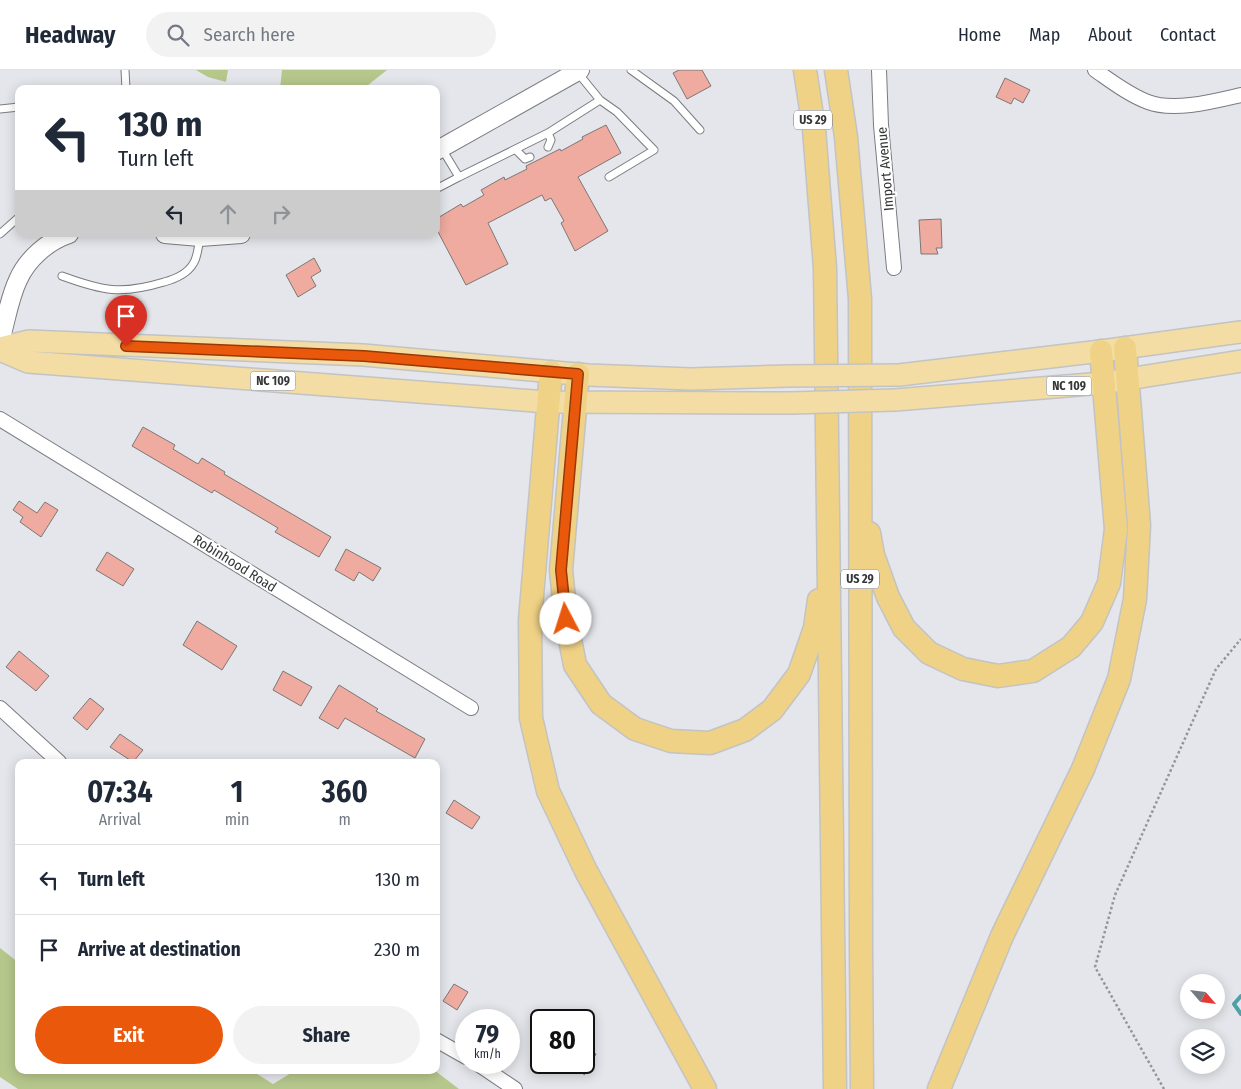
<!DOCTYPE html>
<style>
body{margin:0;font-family:"Fira Sans Condensed",sans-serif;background:#f2f2f3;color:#1f2937;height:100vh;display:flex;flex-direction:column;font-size:19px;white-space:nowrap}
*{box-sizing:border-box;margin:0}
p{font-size:16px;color:#747a83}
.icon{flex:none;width:28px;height:28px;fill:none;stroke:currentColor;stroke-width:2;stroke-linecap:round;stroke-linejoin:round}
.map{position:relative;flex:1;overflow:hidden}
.sheet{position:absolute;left:15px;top:689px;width:425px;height:315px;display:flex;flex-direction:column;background:#fff;border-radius:10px;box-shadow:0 2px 12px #0003}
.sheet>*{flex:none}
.guide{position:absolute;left:15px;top:15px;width:425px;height:152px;border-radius:10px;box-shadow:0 2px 12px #0003;background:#fff;color:#1f2937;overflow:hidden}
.needle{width:32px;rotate:118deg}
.buttons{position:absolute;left:1180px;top:904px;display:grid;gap:10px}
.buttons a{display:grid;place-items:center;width:45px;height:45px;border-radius:50%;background:#fff;box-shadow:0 2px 12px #0003;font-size:25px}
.speed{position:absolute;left:455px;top:939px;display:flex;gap:10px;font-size:25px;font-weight:700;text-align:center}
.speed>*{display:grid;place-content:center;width:65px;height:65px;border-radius:50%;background:#fff;box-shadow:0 2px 12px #0003;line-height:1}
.speed small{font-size:12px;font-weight:400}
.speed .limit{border:2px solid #111;border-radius:8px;background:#fff;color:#111}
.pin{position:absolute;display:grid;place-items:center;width:42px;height:42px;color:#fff;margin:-51px -21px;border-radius:50% 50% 50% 0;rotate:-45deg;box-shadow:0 0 5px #0007}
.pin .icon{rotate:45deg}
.me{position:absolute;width:55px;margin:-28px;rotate:355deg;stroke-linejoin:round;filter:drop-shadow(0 0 4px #0008)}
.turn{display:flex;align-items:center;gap:18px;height:105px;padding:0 20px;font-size:22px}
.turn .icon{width:65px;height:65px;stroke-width:2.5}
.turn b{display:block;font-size:35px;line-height:42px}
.lanes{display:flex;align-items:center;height:48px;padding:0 20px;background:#0003;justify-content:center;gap:25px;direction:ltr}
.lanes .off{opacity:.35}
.eta{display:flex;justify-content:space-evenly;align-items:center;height:85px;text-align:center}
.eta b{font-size:30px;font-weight:700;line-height:35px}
.primary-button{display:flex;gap:10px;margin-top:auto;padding:10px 20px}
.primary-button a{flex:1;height:58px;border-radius:30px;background:#ea580c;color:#fff;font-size:20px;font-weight:700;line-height:58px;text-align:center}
.primary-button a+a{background:#f2f2f3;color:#1f2937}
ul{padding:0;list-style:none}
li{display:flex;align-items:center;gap:15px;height:70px;padding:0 20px;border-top:1px solid #e0e1e3}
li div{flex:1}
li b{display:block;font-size:19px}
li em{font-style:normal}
header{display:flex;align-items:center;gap:30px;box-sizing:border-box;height:70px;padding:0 25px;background:#fff;border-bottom:1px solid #e0e1e3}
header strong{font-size:24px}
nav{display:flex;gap:28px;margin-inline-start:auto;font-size:18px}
.search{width:350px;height:45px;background:#f2f2f3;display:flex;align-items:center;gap:12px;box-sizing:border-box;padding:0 18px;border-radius:28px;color:#747a83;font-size:19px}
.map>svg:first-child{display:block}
.green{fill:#b6c78c}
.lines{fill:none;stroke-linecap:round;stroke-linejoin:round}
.stream{stroke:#4da2a8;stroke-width:4}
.building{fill:#efab9f;stroke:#7c7776}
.service-casing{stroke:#7a7c80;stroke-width:9}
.minor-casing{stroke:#7a7c80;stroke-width:16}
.tertiary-casing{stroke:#7a7c80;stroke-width:20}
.primary-casing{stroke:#c2c3c3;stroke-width:24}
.trunk-casing{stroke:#c2c3c3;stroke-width:25}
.path{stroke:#949598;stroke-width:2.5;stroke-dasharray:2.5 2.5;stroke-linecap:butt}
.service{stroke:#fff;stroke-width:7}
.minor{stroke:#fff;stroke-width:14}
.tertiary{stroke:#fff;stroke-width:18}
.primary{stroke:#f4dda4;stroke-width:21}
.trunk{stroke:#f0d286;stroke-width:22}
.primary-bridge-casing{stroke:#c2c3c3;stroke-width:24;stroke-linecap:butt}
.primary-bridge{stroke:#f4dda4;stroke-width:21}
.route-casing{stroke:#983908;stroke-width:12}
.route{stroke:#ea580c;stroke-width:9}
.labels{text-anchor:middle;stroke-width:4;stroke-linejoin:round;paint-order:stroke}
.shield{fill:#fff;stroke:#727273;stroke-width:1}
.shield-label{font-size:12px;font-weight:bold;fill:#353637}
.street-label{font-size:14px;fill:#353637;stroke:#fff}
</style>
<header>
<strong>Headway</strong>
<div class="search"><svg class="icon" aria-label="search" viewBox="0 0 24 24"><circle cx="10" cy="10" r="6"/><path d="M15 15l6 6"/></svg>Search here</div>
<nav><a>Home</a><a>Map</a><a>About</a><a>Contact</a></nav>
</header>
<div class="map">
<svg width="1241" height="1019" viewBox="0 0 1241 1019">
<rect width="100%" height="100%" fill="#e5e6eb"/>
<path class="green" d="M196 0H228L226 12 208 7Z
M282 0H387L363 19H280Z
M0 878 19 893V1000H251L273 1014 296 1000H434L459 1019H18L0 1007Z"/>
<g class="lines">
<path class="stream" d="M1241 926 1234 934 1241 944"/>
</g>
<path class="building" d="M679 0H702L711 16 687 29 673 3Z
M1005 8 1030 20 1023 33 1014 28 1011 34 996 27Z
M606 55 621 83 578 107 608 161 575 181 561 153 564 151 551 128 545 131 542 125 488 153 508 194 466 215 436 158V149L461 134 463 137 484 125 481 120 504 107 505 110 527 99 526 96 560 79 561 81 583 69 582 67Z
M941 149 942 178H936L938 184H921L919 150Z
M314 188 321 201 311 207 316 216 298 227 286 205Z
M143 357 175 375 173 379 198 394 202 388 225 402 224 404 331 467 319 487 275 462 278 458 214 420 212 423 132 376Z
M19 431 37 443 45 432 58 440 41 467 20 452 23 447 13 440Z
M346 479 381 498 373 511 359 502 354 511 335 500Z
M107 482 134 499 123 516 96 500Z
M197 551 237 576 222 600 183 575Z
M19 581 49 606 36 621 6 597Z
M283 601 312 617 301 636 273 620Z
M339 615 378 639 376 641 425 669 415 688 345 648 338 659 319 648Z
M90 628 104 639 87 660 73 648Z
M120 664 143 680 133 692 110 677Z
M454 730 480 747 472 759 446 743Z
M454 914 468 922 457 940 443 931Z
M584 977 596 984 584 1005Z"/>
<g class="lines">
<g class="service-casing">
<path id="service" d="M125 0 126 19
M631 0 674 31 700 60
M600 30 617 42 654 80 609 107
M0 39 19 37
M548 77 551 70 548 63
M442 79 459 107 548 63 600 30 578 3
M516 80 525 89 530 87
M436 119 459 107
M0 164 19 147
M62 206C103 221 121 225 164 212 175 209 187 204 193 194 198 187 198 176 200 168"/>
</g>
<g class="minor-casing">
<path id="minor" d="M879 0 881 55 894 198
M1095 0C1111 11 1129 25 1148 32 1174 42 1215 31 1241 25
M0 349 471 638
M0 638 59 692
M436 970 466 987
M475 992 515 1019"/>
</g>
<g class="tertiary-casing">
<path id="tertiary" d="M436 81 580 0
M165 164 200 167 241 164
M0 271C6 251 9 229 18 210 27 189 48 171 69 164"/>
</g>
<g class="primary-casing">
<path id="primary" d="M0 278 29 271 363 285 588 305 691 309 788 306
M0 280 28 292 548 332 791 333
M899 305 1101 281 1241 262
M895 330 1103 313 1241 291"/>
</g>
<g class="trunk-casing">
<path id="trunk" d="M805 0 814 59 825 198 835 1019
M836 0 846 67 860 229 861 877 862 1019
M551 302 530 550 531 648 548 721 586 801 705 1019
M578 304 561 500 566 549 575 595 601 634 635 659 671 671 710 673 745 660 772 640 799 604 815 558 819 530
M869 463 873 485 888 527 904 558 929 583 963 599 998 606 1033 601 1071 577 1092 552 1109 513 1116 459 1101 281
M939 1019 1002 866 1083 699 1119 609 1135 529 1139 455 1125 278"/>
</g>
<path class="path" d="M1164 1019 1095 897 1115 825 1216 599 1241 569"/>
<use href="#service" class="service"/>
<use href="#minor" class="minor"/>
<use href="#tertiary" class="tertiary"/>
<use href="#primary" class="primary"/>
<use href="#trunk" class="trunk"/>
<g class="primary-bridge-casing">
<path id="primary-bridge" d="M788 306 899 305
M791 333 895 330"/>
</g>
<use href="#primary-bridge" class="primary-bridge"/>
</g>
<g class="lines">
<g class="route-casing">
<path id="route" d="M126 276 364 286 578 304 561 500 566 549"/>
</g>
<use href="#route" class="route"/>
</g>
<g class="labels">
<g class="shield">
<rect x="794" y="40.5" width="38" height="19" rx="4"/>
<rect x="250.5" y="301.5" width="45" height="19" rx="4"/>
<rect x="1046.5" y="306.5" width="45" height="19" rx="4"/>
<rect x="841" y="499.5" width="38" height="19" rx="4"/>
</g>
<g class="shield-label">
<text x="813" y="54">US 29</text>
<text x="273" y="315">NC 109</text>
<text x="1069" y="320">NC 109</text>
<text x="860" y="513">US 29</text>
</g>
<g class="street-label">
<text transform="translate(885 99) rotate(-95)" y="5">Import Avenue</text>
<text transform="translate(235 493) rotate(32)" y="5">Robinhood Road</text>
</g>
</g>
</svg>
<div class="buttons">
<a><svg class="needle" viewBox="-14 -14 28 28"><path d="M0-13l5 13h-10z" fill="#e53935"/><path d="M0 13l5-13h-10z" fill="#747a83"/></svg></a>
<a><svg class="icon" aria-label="layers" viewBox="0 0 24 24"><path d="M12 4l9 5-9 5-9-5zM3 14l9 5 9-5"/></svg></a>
</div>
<div class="speed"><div>79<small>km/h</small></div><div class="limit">80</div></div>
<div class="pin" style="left:126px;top:276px;background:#d93025"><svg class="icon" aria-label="arrive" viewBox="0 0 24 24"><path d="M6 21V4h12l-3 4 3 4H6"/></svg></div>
<svg class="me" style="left:566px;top:549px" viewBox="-20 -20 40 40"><circle r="19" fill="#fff"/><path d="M0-13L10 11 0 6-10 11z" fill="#ea580c"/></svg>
<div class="guide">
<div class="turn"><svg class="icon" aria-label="left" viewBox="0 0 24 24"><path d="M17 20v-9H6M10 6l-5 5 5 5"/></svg><div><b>130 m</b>Turn left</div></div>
<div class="lanes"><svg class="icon" aria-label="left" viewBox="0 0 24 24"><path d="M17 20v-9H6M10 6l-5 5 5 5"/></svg><svg class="icon off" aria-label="ahead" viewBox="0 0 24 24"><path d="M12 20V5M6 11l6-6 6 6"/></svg><svg class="icon off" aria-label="right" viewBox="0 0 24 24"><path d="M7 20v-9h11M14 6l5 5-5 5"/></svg></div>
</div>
<section class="sheet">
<div class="eta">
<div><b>07:34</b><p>Arrival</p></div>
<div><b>1</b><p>min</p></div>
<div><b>360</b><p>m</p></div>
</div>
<ul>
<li><svg class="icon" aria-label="left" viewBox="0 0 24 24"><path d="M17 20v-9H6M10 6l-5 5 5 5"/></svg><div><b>Turn left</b></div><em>130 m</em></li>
<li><svg class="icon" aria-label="arrive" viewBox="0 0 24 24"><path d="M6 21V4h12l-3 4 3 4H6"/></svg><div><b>Arrive at destination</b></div><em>230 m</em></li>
</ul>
<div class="primary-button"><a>Exit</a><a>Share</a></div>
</section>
</div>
